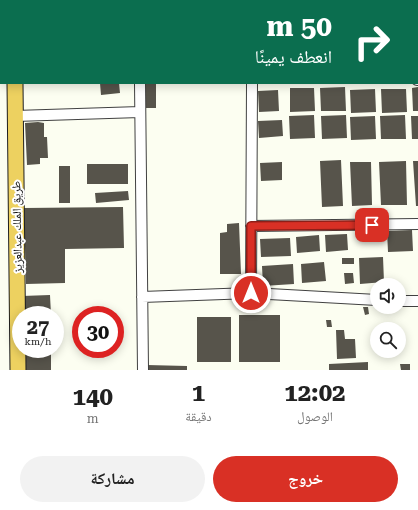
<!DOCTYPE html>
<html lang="ar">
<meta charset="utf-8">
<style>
body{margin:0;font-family:"Roboto Serif","Noto Naskh Arabic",serif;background:#f2f2f2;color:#222;direction:rtl;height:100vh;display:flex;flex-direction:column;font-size:15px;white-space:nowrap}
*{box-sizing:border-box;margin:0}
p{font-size:13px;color:#767676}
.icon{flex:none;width:22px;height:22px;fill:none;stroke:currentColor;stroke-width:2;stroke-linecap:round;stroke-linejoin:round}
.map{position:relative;height:370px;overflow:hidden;direction:ltr}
.panel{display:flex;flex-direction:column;background:#fff;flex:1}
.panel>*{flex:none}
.guide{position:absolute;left:0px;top:0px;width:418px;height:84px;box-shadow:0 2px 10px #0003;direction:rtl;background:#0b6e4f;color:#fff;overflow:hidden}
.fabs{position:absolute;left:370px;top:278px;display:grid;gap:8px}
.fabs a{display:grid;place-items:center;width:36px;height:36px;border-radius:50%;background:#fff;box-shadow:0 2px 10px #0003;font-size:20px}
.speed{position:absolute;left:12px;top:306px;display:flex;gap:8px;font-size:20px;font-weight:700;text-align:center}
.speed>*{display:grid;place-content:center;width:52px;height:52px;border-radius:50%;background:#fff;box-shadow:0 2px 10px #0003;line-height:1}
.speed small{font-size:10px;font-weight:400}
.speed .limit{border:6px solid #d22;background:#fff;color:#111}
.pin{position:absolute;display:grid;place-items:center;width:34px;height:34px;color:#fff;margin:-17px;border-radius:8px;box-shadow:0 2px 6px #0006}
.me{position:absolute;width:44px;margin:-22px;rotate:0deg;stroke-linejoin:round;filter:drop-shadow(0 0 3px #0008)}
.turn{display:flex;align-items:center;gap:14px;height:84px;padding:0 20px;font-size:18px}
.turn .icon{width:52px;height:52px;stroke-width:2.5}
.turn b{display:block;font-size:28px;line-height:34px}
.eta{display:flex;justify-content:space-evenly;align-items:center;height:68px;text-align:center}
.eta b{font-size:24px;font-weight:700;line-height:28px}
.cta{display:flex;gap:8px;margin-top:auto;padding:8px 20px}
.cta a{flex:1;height:46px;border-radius:24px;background:#d93025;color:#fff;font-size:16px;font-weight:700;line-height:46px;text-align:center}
.cta a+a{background:#f2f2f2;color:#222}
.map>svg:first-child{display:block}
.building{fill:#57544b}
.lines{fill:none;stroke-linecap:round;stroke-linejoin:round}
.minor-casing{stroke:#414141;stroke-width:12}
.highway-casing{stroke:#1f1f1f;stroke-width:17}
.minor{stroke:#fff;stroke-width:10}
.highway{stroke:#edd160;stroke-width:15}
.route-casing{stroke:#8d1f18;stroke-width:10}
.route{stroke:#d93025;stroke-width:7}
.labels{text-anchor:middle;stroke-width:4;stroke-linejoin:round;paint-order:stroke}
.street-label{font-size:12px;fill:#0e0e0e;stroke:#fff}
</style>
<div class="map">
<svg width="418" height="370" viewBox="0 0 418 370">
<rect width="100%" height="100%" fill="#fcfef1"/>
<path class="building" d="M100 83H119L120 93 101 95Z
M145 83H156V108H145Z
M345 87 346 111H321L320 88Z
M418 87V111H413L412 88Z
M290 88H314L315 111 290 112Z
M375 89 376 112 351 113 350 90Z
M381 89H406L407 112 382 113Z
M278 90 279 111 259 112 258 91Z
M314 115 315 138 290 139 289 116Z
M346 115 347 138 322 139 321 116Z
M405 115 406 139H381L380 116Z
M375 116 376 139 351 140 350 117Z
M411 116H418V139H412Z
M282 120 283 136 259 138 258 121Z
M38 122 44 123V137H47L48 158H40V164L27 165 25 123Z
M341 160 343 206 322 207 320 161Z
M406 161 407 205H381L379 162Z
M413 161H418V206H416Z
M282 162V180L261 181 260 163Z
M350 162H371L372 205 352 206Z
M87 164H128V184H87Z
M59 166H70V203H59Z
M128 191 129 200 96 203 95 193Z
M123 207 124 248 65 249V283L26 284 24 208Z
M239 223 241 274H220V233L227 232V224Z
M412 230 413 251 388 252 387 231Z
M347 234 348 250 326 252 325 235Z
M319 235 320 251 297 253 296 237Z
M290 238 291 256 261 257 260 239Z
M383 257 384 282 360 284 359 258Z
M342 258H354V264H342Z
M324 262 326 281 302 283 301 264Z
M293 264 294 284 263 286 262 266Z
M344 273H353L354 283 345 284Z
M50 295 51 315H22V296Z
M363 307H368L369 314 365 315Z
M239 315H280V362H239Z
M197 317H231V362H197Z
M326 320H331L332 327H327Z
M336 330H344L345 339H355L356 358 337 359Z
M23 349H51V370H23Z
M368 362V370H329V364Z
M400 364H410V370H401Z
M147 365 187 366V370H147Z"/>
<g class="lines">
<g class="minor-casing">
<path id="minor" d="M139 0V1
M251 0V1
M415 1V0
M417 80H418
M140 83 143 370
M15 116 140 112
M251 226 418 224
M251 293 377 300
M142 297 251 293 252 83
M399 301H418"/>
</g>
<g class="highway-casing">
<path id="highway" d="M14 0V1
M15 83 18 370"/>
</g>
<use href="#minor" class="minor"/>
<use href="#highway" class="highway"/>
</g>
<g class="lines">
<g class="route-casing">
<path id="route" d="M251 293V226L372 225"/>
</g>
<use href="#route" class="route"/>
</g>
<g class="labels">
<g class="street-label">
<text transform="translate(17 227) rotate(-91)" y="4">طريق الملك عبدالعزيز</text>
</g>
</g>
</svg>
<div class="fabs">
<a><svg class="icon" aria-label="sound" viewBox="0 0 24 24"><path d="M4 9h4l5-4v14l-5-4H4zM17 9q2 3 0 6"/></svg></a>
<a><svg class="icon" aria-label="search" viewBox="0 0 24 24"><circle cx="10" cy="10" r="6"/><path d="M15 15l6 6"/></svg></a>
</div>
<div class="speed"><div>27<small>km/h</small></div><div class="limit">30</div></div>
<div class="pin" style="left:372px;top:225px;background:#d93025"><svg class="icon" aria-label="arrive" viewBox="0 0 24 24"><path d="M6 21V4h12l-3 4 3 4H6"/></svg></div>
<svg class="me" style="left:251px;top:293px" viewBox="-20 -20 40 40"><circle r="17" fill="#d93025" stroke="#fff" stroke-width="3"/><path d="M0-11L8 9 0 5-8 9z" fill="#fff"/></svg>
<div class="guide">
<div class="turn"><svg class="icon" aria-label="right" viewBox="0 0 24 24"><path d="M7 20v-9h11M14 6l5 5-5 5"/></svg><div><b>50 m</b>انعطف يمينًا</div></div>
</div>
</div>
<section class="panel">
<div class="eta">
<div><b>12:02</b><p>الوصول</p></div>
<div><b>1</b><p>دقيقة</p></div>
<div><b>140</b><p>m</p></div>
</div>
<div class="cta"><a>خروج</a><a>مشاركة</a></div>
</section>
